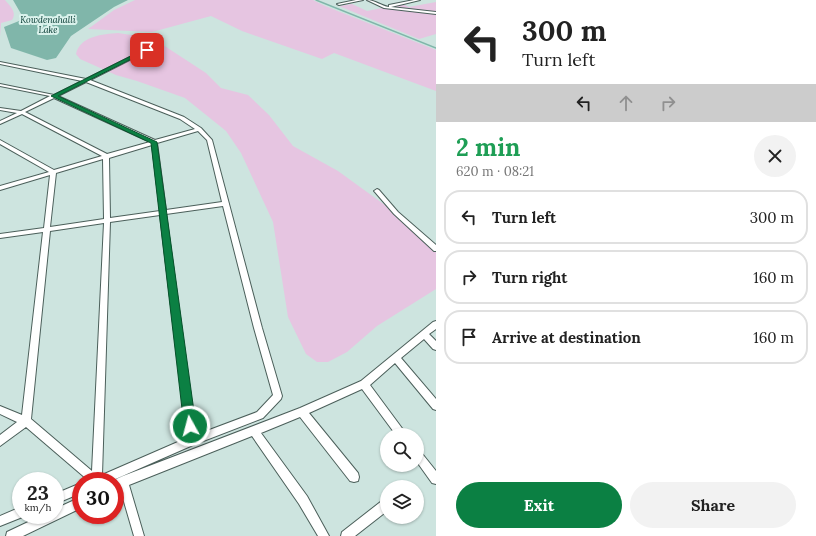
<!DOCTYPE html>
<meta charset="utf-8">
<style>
body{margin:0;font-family:Lora,serif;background:#f2f2f2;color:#222;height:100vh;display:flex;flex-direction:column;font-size:15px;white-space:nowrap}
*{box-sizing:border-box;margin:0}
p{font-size:13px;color:#767676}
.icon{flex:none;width:22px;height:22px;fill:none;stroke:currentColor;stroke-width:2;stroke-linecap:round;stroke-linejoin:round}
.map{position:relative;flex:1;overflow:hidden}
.drawer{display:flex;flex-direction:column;background:#fff;width:380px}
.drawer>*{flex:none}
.hud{background:#fff;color:#222;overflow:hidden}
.tools{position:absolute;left:380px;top:428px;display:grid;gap:8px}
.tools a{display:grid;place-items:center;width:44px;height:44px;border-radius:50%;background:#fff;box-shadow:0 1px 3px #0004;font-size:20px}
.speed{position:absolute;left:12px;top:472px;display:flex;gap:8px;font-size:20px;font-weight:700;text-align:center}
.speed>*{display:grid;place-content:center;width:52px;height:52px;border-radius:50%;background:#fff;box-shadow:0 1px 3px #0004;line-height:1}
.speed small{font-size:10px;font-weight:400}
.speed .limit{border:6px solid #d22;background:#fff;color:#111}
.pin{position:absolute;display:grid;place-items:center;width:34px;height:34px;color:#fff;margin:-17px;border-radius:8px;box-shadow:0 2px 6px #0006}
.me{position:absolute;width:44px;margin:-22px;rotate:353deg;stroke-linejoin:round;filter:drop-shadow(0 0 3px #0008)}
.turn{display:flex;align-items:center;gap:14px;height:84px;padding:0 20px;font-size:18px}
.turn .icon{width:52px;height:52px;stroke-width:2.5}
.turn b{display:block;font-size:28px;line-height:34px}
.lanes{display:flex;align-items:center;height:38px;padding:0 20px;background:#0003;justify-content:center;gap:20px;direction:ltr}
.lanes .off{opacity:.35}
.round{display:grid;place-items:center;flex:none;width:42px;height:42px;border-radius:21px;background:#f2f2f2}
.summary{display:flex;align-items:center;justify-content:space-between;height:68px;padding:0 20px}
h1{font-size:24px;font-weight:800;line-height:30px;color:#1e9e55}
.primary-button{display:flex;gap:8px;margin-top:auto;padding:8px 20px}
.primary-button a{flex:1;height:46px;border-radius:24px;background:#0b8043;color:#fff;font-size:16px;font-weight:800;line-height:46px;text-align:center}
.primary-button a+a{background:#f2f2f2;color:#222}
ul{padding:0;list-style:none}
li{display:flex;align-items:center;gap:12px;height:54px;margin:0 8px 6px;padding:0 12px;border:2px solid #e0e0e0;border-radius:16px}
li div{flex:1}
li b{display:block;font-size:15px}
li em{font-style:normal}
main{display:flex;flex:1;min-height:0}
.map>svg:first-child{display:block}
.green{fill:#e6c5e1}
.water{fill:#80b6aa}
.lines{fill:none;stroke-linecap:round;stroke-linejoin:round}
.stream{stroke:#80b6aa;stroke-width:1.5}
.street-casing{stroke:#4b5f5a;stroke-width:2}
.street{fill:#fff;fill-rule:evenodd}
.route{fill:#0b8043;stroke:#07532c}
.labels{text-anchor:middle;stroke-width:4;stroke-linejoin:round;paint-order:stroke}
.far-water-label{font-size:9px;font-style:italic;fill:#00352d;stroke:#daf2ec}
</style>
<main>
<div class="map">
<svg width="436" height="536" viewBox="0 0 436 536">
<rect width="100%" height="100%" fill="#cde4df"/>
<path class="green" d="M0 0H5C11 7 17 12 12 20L1 23 0 37Z
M135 0H313L325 6 436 50V91L334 53 322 59 242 31 211 16 152 32 88 29 114 10Z
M436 2V34L419 39 339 6 352 4 367 11 402 4 409 7Z
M118 33 144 37 160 43 206 73 221 88 248 95 269 115 293 146 338 171 389 208 436 247V289L377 326 347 352 328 362H317L306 354 288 317 273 222 241 153 226 131 185 98 137 81 116 75 80 59 76 54C80 36 103 34 118 33Z"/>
<path class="water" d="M13 0H128L114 7 71 36 56 58 47 60 11 48 4 27 24 19Z"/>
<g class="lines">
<path class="stream" d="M316 0 436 48"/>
<g class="street-casing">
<path id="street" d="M356 0H363L339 5 337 4Z
M367 0C375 0 381 6 389 7V5L414 0H420L391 7 436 12V14L384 8Z
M158 43 161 44 90 80 184 117 201 128 212 140 262 328 282 396 281 399 263 418 193 445 111 481H89L26 427 0 446V435L17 422 0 414V406L22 415 43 232 0 238V234L44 228 50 175 0 190V186L49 172 0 144V140L54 170 102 156 22 114 0 124V121L17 113 0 110V108L21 111 50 96 0 86V84L54 95 82 81 0 64V62L86 79ZM86 82 180 119 195 129 155 140 58 96ZM54 98 150 142 107 154 25 112ZM198 131 207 140 222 202 166 210 157 143ZM152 145 160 211 110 218 109 158ZM103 159 104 219 50 227 56 173ZM223 206 254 328 273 395 257 412 196 435 166 214ZM160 215 187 438 102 475 110 222ZM104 223 92 471 31 419 50 231Z
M377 189 379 190 398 212 436 245V251H434L394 214 375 192 374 191Z
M436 321V329L429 334 436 341V350L433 349 424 339 401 358 436 399V410L433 409 395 363 370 385 407 435H396L362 389 309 413 358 473 359 477 358 481 354 482 350 481 300 417 261 433 307 496 329 536H318L299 504 252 436 129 485 144 536H134L120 488 115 490V481H112L123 476 300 408 361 381 433 322Z
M417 449 420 451 436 471V484L432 483 417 462Z
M81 483V493L55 504V494Z
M81 497V508L23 536H6L7 532 43 515H55V509Z
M387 499V511L355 536H341L342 532 383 500Z
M21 507V515L25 516 0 526V516Z"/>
</g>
<use href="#street" class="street"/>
</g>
<path class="route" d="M145 49 149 50 58 96 157 142 196 426 194 430 190 432 186 430 184 426 151 143 51 96Z"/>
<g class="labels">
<g class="far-water-label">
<text x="48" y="23">Kowdenahalli<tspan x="48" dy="10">Lake</tspan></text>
</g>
</g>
</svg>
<div class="tools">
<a><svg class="icon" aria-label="search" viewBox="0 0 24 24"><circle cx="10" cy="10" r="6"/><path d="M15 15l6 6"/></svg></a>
<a><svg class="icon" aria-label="layers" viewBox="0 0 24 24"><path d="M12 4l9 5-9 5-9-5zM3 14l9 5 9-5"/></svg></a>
</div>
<div class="speed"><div>23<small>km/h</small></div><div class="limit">30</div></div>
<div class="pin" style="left:147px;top:50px;background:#d93025"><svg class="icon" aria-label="arrive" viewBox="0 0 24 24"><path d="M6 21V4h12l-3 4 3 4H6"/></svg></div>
<svg class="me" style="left:190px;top:426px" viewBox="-20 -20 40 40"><circle r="17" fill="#0b8043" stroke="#fff" stroke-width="3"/><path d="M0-11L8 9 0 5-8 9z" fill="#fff"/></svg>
</div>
<section class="drawer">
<div class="hud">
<div class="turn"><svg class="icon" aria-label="left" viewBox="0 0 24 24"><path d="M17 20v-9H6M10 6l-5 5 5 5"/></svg><div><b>300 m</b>Turn left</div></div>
<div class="lanes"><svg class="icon" aria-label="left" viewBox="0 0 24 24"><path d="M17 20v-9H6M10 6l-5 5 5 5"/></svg><svg class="icon off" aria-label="ahead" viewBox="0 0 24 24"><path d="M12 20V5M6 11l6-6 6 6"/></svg><svg class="icon off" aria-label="right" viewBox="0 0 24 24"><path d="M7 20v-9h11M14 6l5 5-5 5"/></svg></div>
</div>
<div class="summary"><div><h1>2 min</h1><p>620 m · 08:21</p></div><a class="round"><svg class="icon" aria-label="close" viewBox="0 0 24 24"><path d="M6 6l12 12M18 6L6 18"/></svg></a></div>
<ul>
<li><svg class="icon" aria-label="left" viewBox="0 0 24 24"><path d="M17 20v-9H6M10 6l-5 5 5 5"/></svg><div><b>Turn left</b></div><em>300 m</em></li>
<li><svg class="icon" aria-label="right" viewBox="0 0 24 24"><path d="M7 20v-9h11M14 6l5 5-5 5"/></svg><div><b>Turn right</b></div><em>160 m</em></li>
<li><svg class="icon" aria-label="arrive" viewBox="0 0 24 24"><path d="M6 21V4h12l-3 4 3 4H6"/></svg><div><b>Arrive at destination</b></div><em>160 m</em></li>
</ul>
<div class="primary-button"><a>Exit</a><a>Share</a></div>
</section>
</main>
